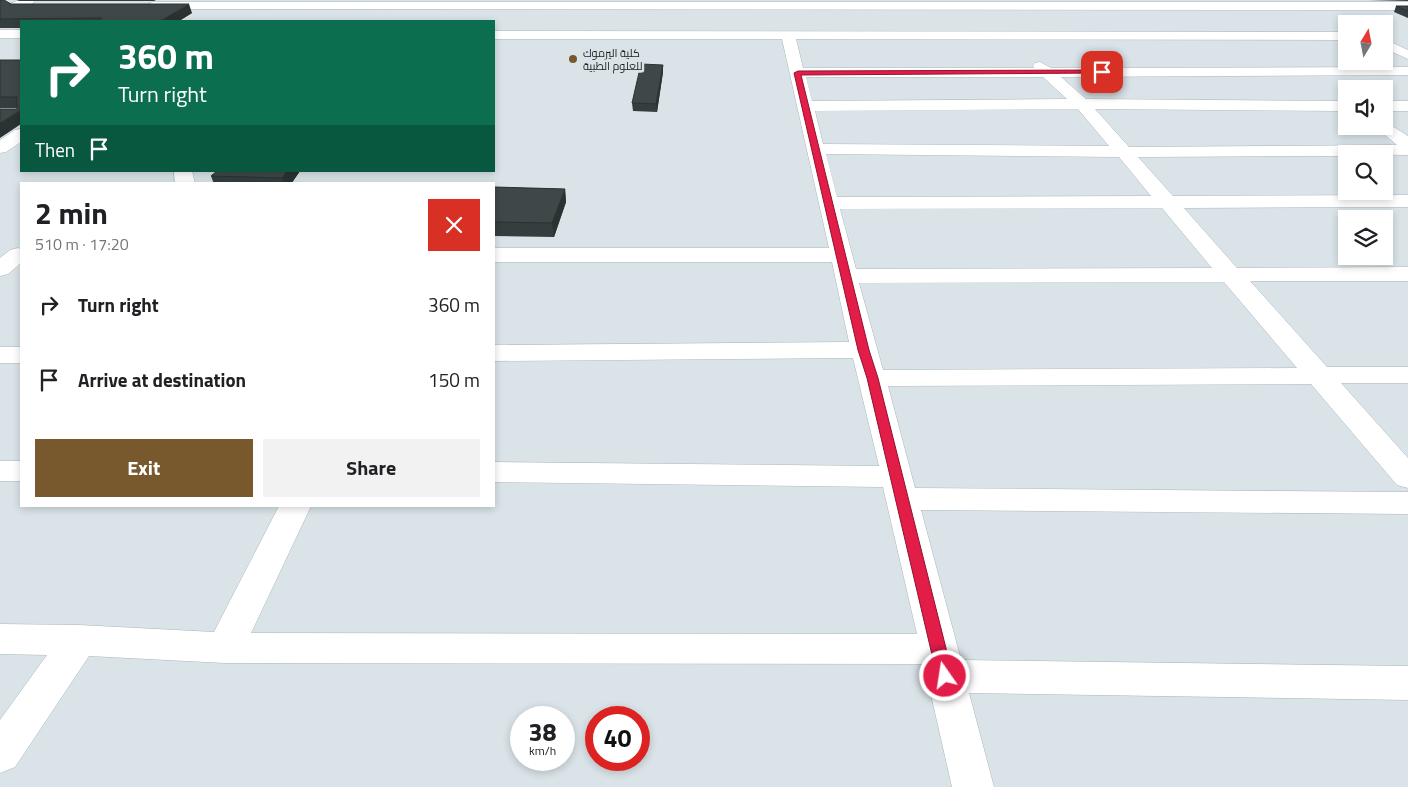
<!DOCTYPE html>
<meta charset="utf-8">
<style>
body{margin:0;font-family:"Titillium Web",Cairo,sans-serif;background:#f2f2f2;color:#202124;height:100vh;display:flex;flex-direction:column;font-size:19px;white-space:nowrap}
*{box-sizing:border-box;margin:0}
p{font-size:16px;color:#757577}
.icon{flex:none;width:28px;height:28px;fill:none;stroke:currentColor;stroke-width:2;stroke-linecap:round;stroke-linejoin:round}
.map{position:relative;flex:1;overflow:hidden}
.drawer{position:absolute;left:20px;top:182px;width:475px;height:325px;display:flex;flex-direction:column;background:#fff;border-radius:0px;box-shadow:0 2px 8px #0003}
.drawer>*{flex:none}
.top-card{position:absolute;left:20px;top:20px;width:475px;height:152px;border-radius:0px;box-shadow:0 2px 8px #0003;background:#0b6e4f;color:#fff;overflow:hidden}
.needle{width:32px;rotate:10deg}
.buttons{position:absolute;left:1338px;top:15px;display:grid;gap:10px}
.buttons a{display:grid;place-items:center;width:55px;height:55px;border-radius:0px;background:#fff;box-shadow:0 2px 8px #0003;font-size:25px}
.speed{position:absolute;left:510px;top:706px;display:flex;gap:10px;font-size:25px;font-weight:700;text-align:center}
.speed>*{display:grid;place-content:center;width:65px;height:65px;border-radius:50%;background:#fff;box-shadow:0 2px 8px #0003;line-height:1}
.speed small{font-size:12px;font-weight:400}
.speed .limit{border:8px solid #d22;background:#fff;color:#111}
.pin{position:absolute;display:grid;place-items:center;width:42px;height:42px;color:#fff;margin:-21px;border-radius:10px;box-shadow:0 2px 8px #0006}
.me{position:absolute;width:55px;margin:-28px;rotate:347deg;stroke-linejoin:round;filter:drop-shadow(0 0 4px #0008)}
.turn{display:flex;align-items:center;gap:18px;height:105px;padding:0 15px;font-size:22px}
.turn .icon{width:65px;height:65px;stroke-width:2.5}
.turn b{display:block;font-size:35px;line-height:42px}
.then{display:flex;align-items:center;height:48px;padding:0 15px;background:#0003;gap:10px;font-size:19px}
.round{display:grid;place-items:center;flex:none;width:52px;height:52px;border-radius:0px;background:#f2f2f2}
.headline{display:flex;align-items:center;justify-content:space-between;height:85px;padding:0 15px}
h1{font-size:30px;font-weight:700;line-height:38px}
.action{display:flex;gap:10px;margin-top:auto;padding:10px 15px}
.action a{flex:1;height:58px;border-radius:0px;background:#77592d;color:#fff;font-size:20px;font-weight:700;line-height:58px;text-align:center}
.action a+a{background:#f2f2f2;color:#202124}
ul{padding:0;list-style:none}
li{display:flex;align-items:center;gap:15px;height:75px;padding:0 15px}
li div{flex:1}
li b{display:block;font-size:19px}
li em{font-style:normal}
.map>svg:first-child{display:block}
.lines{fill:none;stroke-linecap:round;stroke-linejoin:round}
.minor-casing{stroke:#adb7bc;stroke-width:1}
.minor{fill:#fff;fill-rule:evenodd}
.wall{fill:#353e3e}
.shaded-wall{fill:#2b3232}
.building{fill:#3e4848;stroke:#2b3232}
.route{fill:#e11d48;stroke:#92132f}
.poi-dot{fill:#77592d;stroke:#d9e3e8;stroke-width:2}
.labels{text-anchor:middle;stroke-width:5;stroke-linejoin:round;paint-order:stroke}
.far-poi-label{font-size:11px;fill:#1b1f21;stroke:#d9e3e8;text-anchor:start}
</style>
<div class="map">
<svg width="1408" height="787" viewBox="0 0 1408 787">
<rect width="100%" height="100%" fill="#d9e3e8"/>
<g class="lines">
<g class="minor-casing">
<path id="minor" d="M19 0H35L33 3 0 17V8Z
M152 2H1408V10L148 9 146 6Z
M0 30H21V38H0Z
M494 31 1346 32V40L796 39 803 68H1034L1033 66 1035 63 1040 62 1051 68 1408 67V75L1061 77 1086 99 1346 101V111L1095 109 1129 147 1397 145 1374 126H1384V121L1408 136V155L1346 154V156L1138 157 1173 196 1408 195V207L1184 208 1237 268 1408 267V281H1250L1327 367H1408V383H1341L1408 458V488L1397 485 1311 384 888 386 915 488 1408 492V514L921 510 961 660 1408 666V700L969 693 994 787H952L924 664 225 663 89 656 15 767 0 773V720L47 655 0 654V624L79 625 214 632 279 506H311L251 633 917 634 883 487 494 482V462L879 466 853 358 494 361V345L849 342 832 262H494V248H829L782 39H494ZM806 77H1043L1067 99 812 101ZM1078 109 1109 146 823 144 815 111ZM826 154 1119 157 1151 196 837 197ZM1162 208 1212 268 856 269 840 209ZM1224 282 1297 368 883 370 859 283Z
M1384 39 1408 50V59L1384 48Z
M1384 101H1408V111H1384Z
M21 129V142L6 152 0 153V140L15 130Z
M174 171H192L195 184H175Z
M18 248 21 249V263L8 274 0 276V258L10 250Z
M0 347H21V363H0Z
M0 461H21V481H0Z"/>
</g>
<use href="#minor" class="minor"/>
</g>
<path class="wall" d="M0 0 11 4 192 13 179 21H21V28H0Z
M17 0H156L154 1H19Z
M1367 0H1408V1L1368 0Z
M1396 6H1408V18L1394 12Z
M0 60H21L17 109V108H0Z
M663 65V72L657 112 633 111 632 103Z
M300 171 291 184H214L211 176Z
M494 187 565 189 566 202 554 237 494 236Z"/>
<path class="shaded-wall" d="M189 4 192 13 179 21H161Z
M663 65V72L657 112 656 104Z
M21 110V124L0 138V123Z
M287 171H300L291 184H284L282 178Z
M565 189 566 202 554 237 552 223Z"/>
<path class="building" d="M0 0H4L11 4H189L161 21H95L102 18 0 19Z
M1396 6H1408V11Z
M0 60H21V110L0 123V109H17V97H0Z
M641 64 663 65 656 104 632 103Z
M217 171H287L282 178 211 176Z
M494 187 565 189 552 223 494 222Z"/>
<path class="route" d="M1102 70 1104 73 801 75 869 350 878 378 953 676 951 681 945 683 940 681 937 676 867 378 858 350 794 73 798 71Z"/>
<circle class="poi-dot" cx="573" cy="59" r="5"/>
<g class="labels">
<g class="far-poi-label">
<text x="583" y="57">كلية اليرموك<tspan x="583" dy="13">للعلوم الطبية</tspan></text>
</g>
</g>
</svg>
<div class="buttons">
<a><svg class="needle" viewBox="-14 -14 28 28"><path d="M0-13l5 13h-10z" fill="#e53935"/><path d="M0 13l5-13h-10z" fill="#757577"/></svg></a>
<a><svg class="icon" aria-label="sound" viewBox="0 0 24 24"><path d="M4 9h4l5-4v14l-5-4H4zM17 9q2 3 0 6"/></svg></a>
<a><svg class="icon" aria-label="search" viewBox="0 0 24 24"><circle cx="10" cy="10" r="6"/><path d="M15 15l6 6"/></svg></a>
<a><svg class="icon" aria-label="layers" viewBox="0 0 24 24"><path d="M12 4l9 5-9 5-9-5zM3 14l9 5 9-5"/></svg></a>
</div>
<div class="speed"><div>38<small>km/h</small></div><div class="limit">40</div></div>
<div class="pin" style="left:1102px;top:72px;background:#d93025"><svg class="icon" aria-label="arrive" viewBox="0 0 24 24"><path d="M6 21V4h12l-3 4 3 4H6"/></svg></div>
<svg class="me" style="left:945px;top:676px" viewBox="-20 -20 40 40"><circle r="17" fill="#e11d48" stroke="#fff" stroke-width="3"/><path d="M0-11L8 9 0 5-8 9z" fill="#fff"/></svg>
<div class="top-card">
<div class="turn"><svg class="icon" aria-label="right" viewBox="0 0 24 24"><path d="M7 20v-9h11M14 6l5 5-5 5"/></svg><div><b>360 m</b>Turn right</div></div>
<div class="then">Then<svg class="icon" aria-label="arrive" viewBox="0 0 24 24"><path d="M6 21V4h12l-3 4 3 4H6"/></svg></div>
</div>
<section class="drawer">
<div class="headline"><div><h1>2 min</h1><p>510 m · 17:20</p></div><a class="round" style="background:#d93025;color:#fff"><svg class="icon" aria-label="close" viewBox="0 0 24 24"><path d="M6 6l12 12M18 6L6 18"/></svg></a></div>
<ul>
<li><svg class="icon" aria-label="right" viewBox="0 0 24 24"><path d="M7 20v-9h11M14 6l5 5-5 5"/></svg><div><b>Turn right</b></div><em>360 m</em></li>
<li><svg class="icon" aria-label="arrive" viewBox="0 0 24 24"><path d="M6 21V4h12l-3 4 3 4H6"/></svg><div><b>Arrive at destination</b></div><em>150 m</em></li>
</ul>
<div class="action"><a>Exit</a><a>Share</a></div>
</section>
</div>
